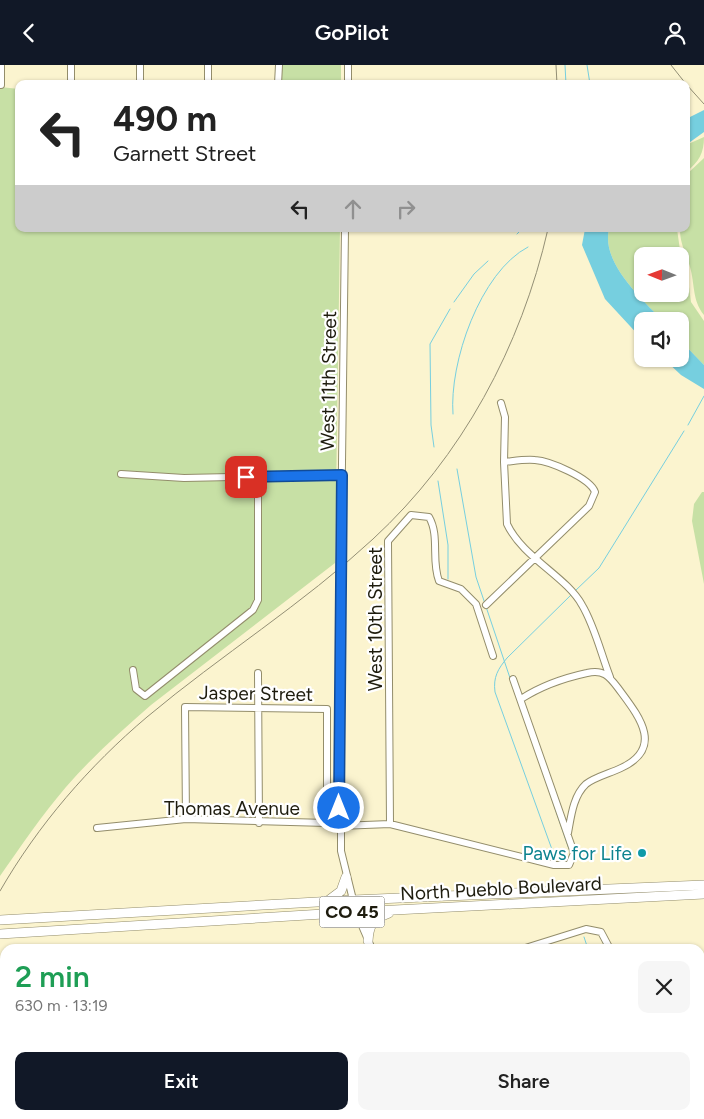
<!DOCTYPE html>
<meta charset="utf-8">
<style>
body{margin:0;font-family:Figtree,sans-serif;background:#f6f6f6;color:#222;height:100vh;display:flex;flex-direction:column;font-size:19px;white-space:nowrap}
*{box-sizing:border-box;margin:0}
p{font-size:16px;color:#767676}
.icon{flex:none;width:28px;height:28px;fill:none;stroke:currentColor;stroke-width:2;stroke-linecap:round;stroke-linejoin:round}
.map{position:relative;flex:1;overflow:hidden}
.details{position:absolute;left:0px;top:879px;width:705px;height:176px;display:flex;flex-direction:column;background:#fff;border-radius:15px 15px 0 0;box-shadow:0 1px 4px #0004}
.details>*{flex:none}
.hud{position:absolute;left:15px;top:15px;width:675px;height:152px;border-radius:10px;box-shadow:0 1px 4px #0004;background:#fff;color:#222;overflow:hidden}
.needle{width:32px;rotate:271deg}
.controls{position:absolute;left:634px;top:182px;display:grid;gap:10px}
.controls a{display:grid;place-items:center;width:55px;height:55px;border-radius:10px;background:#fff;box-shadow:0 1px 4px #0004;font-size:25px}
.pin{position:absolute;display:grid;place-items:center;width:42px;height:42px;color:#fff;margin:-21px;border-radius:10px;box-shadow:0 2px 8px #0006}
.me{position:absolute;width:55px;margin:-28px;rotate:0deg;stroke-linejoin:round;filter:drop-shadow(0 0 4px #0008)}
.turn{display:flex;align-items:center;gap:18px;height:105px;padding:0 15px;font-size:22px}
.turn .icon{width:65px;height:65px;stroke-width:2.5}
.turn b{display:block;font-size:35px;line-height:42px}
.lanes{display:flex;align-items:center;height:48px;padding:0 15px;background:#0003;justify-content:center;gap:25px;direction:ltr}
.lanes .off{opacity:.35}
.round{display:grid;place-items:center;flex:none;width:52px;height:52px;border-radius:10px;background:#f6f6f6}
.headline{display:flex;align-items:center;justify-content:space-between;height:85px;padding:0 15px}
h1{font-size:30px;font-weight:600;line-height:38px;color:#1e9e55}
.action{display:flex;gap:10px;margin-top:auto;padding:10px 15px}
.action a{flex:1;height:58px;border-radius:10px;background:#111827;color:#fff;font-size:20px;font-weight:600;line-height:58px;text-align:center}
.action a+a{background:#f6f6f6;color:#222}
header{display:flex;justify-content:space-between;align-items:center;height:65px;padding:0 15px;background:#111827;color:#fff;font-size:22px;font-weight:600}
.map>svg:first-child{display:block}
.green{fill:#c7e0a5;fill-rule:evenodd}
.water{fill:#76cfdf}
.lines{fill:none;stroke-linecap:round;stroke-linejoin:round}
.stream{stroke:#76cfdf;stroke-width:1}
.minor-casing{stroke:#938d6b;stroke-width:8}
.major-casing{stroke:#938d6b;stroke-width:10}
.minor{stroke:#fff;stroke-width:6}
.major{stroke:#fff;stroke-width:9}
.rail{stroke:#938f75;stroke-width:1}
.minor-bridge-casing{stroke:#938d6b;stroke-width:8;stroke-linecap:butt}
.minor-bridge{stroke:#fff;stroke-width:6}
.route-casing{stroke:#114b97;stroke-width:12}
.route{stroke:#1a73e8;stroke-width:9}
.culture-dot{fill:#0f9aa8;stroke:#fff;stroke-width:2}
.labels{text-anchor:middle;stroke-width:4.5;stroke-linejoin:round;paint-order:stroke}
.shield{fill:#fff;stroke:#626056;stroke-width:1}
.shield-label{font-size:18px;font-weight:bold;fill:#1e1c0e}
.street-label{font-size:19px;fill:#1e1c0e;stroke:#fff}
.culture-label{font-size:19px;fill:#0d838f;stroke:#fff;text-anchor:end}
</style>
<header><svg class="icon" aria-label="back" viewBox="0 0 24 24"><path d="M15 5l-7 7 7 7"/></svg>GoPilot<svg class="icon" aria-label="person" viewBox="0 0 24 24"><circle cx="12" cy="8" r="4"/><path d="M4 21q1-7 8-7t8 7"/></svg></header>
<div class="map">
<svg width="704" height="1054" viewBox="0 0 704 1054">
<rect width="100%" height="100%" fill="#fbf4cf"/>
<path class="green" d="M282 0H341V19H281Z
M0 22 19 24V164H340L335 498 151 640C121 666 92 692 66 722 42 750 21 781 0 811Z
M704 72C704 88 699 97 686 107V80Z
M704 93V250C692 235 695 219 690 202 686 187 680 180 680 164H686V110Z
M609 164H677L680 185 686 199 691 237 704 256V300L680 275V256H663C642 234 601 198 609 164ZM642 191H680V229H642Z
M702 427H704V519L692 456 694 439Z"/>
<path class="water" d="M704 45V67L686 80V54Z
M585 164H609C601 198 642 234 663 256H642V274L605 234 582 180Z
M680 275 704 300V324L681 310 664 294H680Z"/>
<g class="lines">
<path class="stream" d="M565 0 566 19
M587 0 590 19
M517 169 522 164
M454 237 474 209 488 196
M453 349C449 298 480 207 528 182
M688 360 704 331
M434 382 431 360 430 279 450 244
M457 404 476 512 510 613
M438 416 448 480V514
M575 526 599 503 684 366
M535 685 569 784
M554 790 495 627C493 612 498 604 507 593L572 529
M584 872 588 884
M603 877 605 884
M577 1050V1054
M644 1050 645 1054"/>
<g class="minor-casing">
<path id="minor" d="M71 19V0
M140 19V0
M208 19V0
M278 19 279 0
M348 19V0
M1 20V0
M501 338 505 352 504 397 507 459C523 493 566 511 582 540 595 562 601 589 610 612
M121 409 184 413 341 410
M341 476 345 164
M341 521V786L356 847 372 884
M486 540 589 441 595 427C590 413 550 396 535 395 525 394 514 396 504 397
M133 605 136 624 145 631 253 545 258 535V412
M258 608 259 758
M521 634C541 621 564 613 587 608 603 604 609 611 618 623 637 649 666 682 621 703 611 708 595 712 586 719 573 731 571 752 568 768
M186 754 185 642 327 644V758
M390 759 388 476 411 450 429 452C440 471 431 496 439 516L461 524 476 539 493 591
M97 763 186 754 327 758 339 761 390 759 554 800H569L574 788 513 614
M522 884 586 864 601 867 610 884
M118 1050V1054
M333 1050V1054
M398 1050V1054
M469 1050 472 1054
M668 1050 670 1054
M191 1054V1050
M260 1054V1050"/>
</g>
<g class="major-casing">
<path id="major" d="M329 835 341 826 346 812
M0 855 353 835 704 820
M0 869 356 847 704 829
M368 876C369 859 373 854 389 848"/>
</g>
<use href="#minor" class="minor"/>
<use href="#major" class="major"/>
<path class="rail" d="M556 0 557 19
M671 0 686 19
M686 19 704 39
M0 826C38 760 89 701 147 652 221 590 303 539 373 474 462 392 521 282 548 164"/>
<g class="minor-bridge-casing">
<path id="minor-bridge" d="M341 521V476"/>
</g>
<use href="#minor-bridge" class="minor-bridge"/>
</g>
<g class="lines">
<g class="route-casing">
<path id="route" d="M246 412 342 410 339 743"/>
</g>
<use href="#route" class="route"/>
</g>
<circle class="culture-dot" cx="642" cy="788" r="5"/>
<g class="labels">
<rect class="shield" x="319.5" y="831.5" width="65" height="31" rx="4"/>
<g class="shield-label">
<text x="352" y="853">CO 45</text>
</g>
<g class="street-label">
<text transform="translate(328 316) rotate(-89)" y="7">West 11th Street</text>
<text transform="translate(375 554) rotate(-90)" y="7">West 10th Street</text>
<text transform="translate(256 628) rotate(1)" y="7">Jasper Street</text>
<text x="232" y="750">Thomas Avenue</text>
<text transform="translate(501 823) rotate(-3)" y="7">North Pueblo Boulevard</text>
</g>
<g class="culture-label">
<text x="632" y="795">Paws for Life</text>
</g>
</g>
</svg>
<div class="controls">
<a><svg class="needle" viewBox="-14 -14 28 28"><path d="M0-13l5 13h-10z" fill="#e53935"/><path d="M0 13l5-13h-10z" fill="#767676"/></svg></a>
<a><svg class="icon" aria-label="sound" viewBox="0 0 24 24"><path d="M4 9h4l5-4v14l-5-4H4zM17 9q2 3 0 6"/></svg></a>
</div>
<div class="pin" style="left:246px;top:412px;background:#d93025"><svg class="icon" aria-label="arrive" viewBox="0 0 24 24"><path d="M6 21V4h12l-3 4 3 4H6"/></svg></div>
<svg class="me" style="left:339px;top:743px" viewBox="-20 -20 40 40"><circle r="17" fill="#1a73e8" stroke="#fff" stroke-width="3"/><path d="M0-11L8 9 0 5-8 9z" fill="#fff"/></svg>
<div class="hud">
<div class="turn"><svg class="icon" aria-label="left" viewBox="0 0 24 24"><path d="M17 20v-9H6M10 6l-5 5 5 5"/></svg><div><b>490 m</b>Garnett Street</div></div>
<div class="lanes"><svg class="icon" aria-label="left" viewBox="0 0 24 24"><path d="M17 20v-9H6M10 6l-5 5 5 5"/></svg><svg class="icon off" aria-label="ahead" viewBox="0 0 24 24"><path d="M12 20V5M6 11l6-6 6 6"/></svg><svg class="icon off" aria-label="right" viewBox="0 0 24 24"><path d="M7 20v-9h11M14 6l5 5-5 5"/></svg></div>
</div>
<section class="details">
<div class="headline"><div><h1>2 min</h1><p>630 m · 13:19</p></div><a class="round"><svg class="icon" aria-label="close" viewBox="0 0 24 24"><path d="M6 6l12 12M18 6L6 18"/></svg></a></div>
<div class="action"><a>Exit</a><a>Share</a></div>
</section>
</div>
